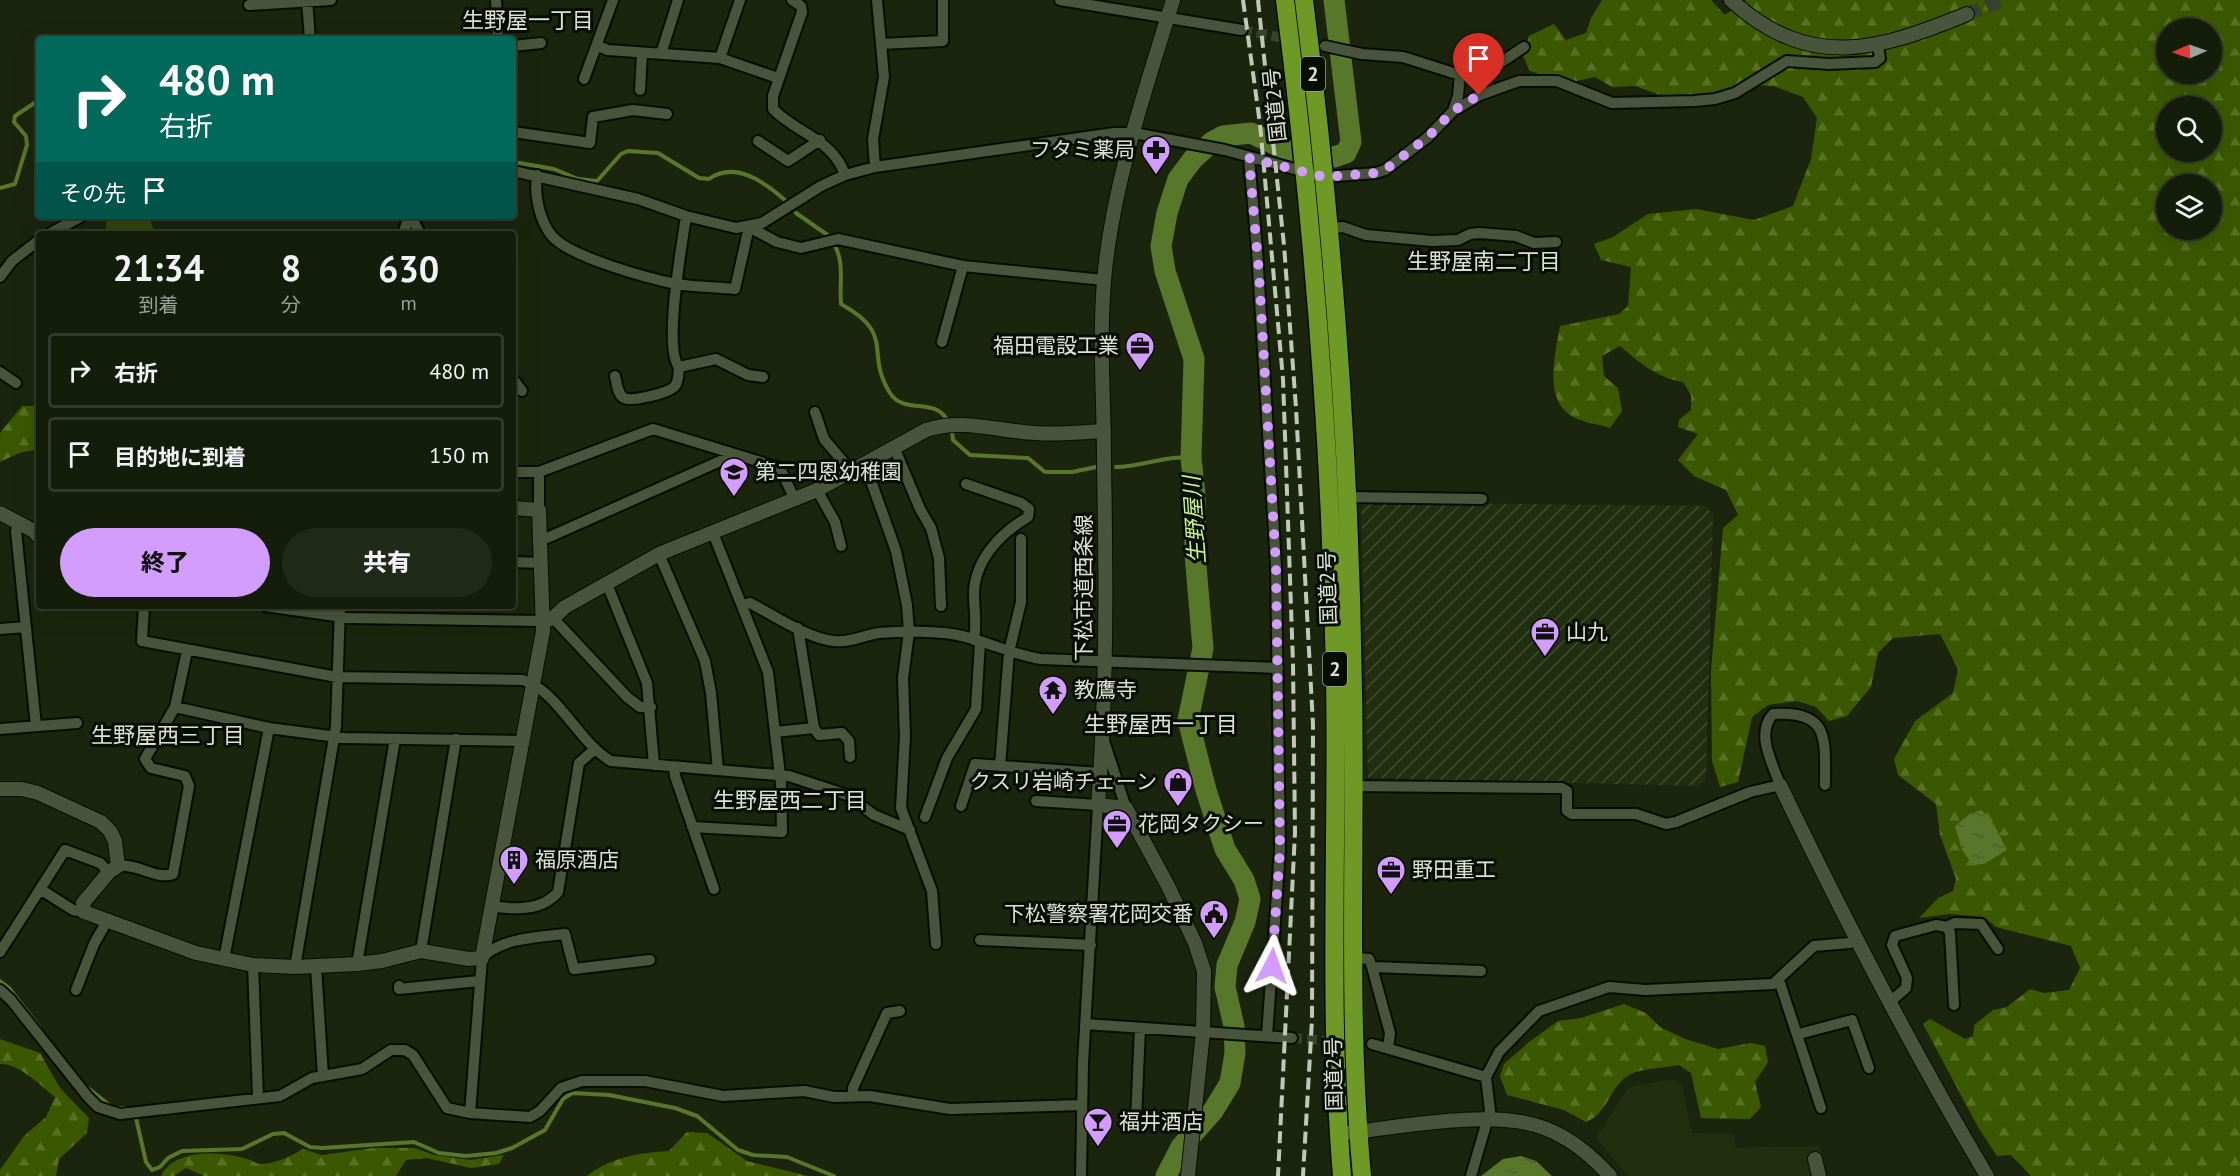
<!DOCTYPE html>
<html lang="ja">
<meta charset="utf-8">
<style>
body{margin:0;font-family:"PT Sans","Noto Sans JP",sans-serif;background:#212918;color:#f1f3f6;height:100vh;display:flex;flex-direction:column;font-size:22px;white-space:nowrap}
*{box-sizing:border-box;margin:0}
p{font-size:20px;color:#9da19c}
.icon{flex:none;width:33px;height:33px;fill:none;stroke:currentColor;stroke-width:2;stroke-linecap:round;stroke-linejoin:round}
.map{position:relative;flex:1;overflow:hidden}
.panel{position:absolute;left:36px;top:231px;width:480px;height:378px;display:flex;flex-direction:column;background:#141c0a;border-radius:6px;box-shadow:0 6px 24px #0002,0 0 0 2px #333a2b}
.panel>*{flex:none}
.banner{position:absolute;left:36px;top:36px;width:480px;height:183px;border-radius:6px;box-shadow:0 6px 24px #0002,0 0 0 2px #333a2b;background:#00695c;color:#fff;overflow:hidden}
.needle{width:39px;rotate:268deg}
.tools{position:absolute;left:2156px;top:18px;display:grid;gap:12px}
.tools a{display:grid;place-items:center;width:66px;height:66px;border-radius:50%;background:#141c0a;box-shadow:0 6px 24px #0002,0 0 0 2px #333a2b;font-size:30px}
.pin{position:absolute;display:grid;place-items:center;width:51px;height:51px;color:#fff;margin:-62px -26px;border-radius:50% 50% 50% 0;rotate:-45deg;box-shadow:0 0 6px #0007}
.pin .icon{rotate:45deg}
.me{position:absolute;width:66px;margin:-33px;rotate:4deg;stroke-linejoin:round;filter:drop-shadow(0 0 4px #0008)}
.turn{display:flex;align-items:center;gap:21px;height:126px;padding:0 24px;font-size:27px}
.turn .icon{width:78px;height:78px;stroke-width:2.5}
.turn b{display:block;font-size:42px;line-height:51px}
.then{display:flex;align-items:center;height:57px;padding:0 24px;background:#0003;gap:12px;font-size:22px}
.eta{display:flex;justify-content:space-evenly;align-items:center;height:102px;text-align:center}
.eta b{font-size:36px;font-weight:800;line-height:42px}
.action{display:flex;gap:12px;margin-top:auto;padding:12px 24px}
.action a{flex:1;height:69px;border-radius:36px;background:#d29dfd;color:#111;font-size:24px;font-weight:800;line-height:69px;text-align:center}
.action a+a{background:#212918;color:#f1f3f6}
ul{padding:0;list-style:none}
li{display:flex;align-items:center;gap:18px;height:75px;margin:0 12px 9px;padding:0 12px;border:3px solid #333a2b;border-radius:6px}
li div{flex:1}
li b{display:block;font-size:22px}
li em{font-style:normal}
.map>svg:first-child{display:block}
.built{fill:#212e10}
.industrial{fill:url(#industrial-furrows)}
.forest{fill:url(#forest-firs);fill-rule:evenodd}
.park{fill:url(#park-tufts)}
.water{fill:url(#water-ripples)}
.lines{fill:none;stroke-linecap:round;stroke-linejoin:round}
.stream{stroke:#58772a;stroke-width:4}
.river{stroke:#58772a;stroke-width:21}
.minor-tunnel{stroke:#38412c;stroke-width:10;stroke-dasharray:10 5;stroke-linecap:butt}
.tertiary-tunnel{stroke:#38412c;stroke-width:14;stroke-dasharray:14 7;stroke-linecap:butt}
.minor-casing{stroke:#060e00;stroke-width:14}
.tertiary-casing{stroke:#060e00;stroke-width:16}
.trunk-casing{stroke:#060e00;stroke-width:21}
.minor{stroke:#48543b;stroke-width:10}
.tertiary{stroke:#48543b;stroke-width:14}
.trunk{stroke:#6e9926;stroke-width:18}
.rail{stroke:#c0c8b7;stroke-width:4;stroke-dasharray:12 6;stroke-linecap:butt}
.route{stroke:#d29dfd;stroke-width:10;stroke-dasharray:0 18}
.labels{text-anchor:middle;stroke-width:6;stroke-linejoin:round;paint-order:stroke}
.shield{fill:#080d04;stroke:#9ca295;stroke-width:1.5}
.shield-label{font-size:20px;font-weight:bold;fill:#dbe2d3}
.street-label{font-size:21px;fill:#dbe2d3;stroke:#080d04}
.poi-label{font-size:21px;fill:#dbe2d3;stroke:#080d04;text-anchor:start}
.neighbourhood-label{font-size:22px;fill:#dbe2d3;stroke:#080d04}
.water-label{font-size:22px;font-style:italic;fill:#c5f48b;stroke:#080d04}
</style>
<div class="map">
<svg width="2240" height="1176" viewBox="0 0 2240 1176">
<defs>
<pattern id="industrial-furrows" width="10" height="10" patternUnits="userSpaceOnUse" patternTransform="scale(1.5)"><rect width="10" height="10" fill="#212e10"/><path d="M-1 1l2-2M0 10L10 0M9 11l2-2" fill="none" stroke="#414c32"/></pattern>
<pattern id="forest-firs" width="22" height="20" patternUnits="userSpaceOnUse" patternTransform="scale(1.5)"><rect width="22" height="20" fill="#3b5800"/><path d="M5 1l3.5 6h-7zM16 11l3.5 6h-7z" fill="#577024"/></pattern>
<pattern id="park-tufts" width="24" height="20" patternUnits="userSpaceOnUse" patternTransform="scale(1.5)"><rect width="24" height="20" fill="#32480e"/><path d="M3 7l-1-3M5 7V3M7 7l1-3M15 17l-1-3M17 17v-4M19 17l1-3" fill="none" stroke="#4f6230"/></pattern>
<pattern id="water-ripples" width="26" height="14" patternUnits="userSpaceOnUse" patternTransform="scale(1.5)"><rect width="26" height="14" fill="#58772a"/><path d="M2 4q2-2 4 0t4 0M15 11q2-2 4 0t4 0" fill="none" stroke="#4d5e34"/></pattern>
</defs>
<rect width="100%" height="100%" fill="#1b250e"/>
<path class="built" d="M1674 1079 1682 1085 1692 1133 1734 1134 1736 1148 1820 1146 1825 1176H1628L1596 1138 1629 1087Z"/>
<path class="industrial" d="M1361 502 1706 506 1713 515 1706 779 1699 786 1368 778Z"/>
<path class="forest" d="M1602 0H1711L1725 15 1746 0H2240V1176H2031L2011 1155 1997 1156 1978 1127 1923 1024 1930 1019 1965 1039 1973 1036 1974 1025 1993 1010 2007 1007 2030 989 2044 993 2069 990 2080 968 2071 946 1996 927 1984 917 1950 914 1919 918 1938 898 1953 891 1956 879 1940 835 1936 804 1898 775 1894 759 1915 721 1953 693 1958 669 1940 634 1893 638 1878 653 1871 687 1847 716 1829 721 1816 707 1797 701 1768 705 1752 717 1738 782 1720 787 1712 761 1711 671 1723 528 1738 515 1726 490 1694 476 1678 460 1698 434 1678 427 1679 420 1691 410V395L1683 382C1657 378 1640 363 1620 346L1602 356 1604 376 1618 388 1622 411 1610 428C1598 424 1580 422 1570 415 1543 397 1556 351 1560 326L1619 314 1628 306 1631 267 1601 260 1594 244 1613 237 1648 214 1696 209 1754 220 1793 206 1811 159 1817 118 1803 97 1773 86 1741 85 1695 97 1663 96 1635 86 1612 87 1595 77 1567 83 1530 71 1523 56 1529 36 1554 24 1566 40 1586 33 1591 18ZM2166 28H2211V74H2166ZM2166 106H2211V152H2166ZM2166 184H2211V230H2166Z
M22 406H37L39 449 19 453 0 462V433Z
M1624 1004 1646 1013 1660 1027 1685 1039 1718 1049 1751 1043 1765 1046 1768 1062 1755 1082 1761 1107 1750 1119 1701 1118 1691 1073 1679 1065C1665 1068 1644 1068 1631 1074 1610 1084 1608 1114 1586 1122L1564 1110 1507 1095 1500 1076 1504 1064 1529 1042 1558 1021 1581 1018Z
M0 1039 40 1053 60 1088 89 1118 87 1133 59 1159 56 1176H0V1170L24 1136 46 1117 55 1097C41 1086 19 1063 0 1064Z
M687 1132 707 1133 747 1161 808 1176H587C611 1157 639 1153 669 1151Z
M374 1148H415L434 1155 470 1160 504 1155 499 1164 471 1168 427 1158 406 1160 396 1176H204L186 1168 174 1176H161C174 1148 222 1151 247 1159 251 1160 255 1163 259 1164 276 1164 289 1157 303 1149L322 1155Z"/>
<path class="park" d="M107 216H149L155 234H101L106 229Z"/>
<path class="water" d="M1981 810 1991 819 2007 850 1984 864 1973 865 1962 850 1955 826 1970 814Z
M1521 1156 1536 1161 1552 1176H1481L1503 1159Z"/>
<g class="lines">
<path class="stream" d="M514 162 554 169 578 179 597 181 621 154 628 151 658 153 699 178 709 179C735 160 766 183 786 201
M0 188 15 184 27 145 26 136 14 122 15 116 39 100
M796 213 829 236
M834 244C845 263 839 283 841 304 897 335 864 352 890 393 903 414 933 398 946 418
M952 431 953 440 970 455 1028 458 1045 472H1072L1096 467
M1116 467C1142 467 1164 455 1191 458
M0 981 9 988 40 1028
M88 1088 113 1108H130
M136 1118 146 1162 152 1170 160 1167 168 1158 182 1151 242 1149 273 1134 284 1133 310 1147 322 1148 414 1142 439 1153 466 1156 496 1153 512 1148 545 1130 563 1099 572 1093 609 1095 675 1108 697 1116 738 1150 753 1155 787 1157 834 1176"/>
<path class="river" d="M1166 1176 1181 1147 1213 1111 1230 1083 1235 1053 1234 1026 1225 987 1227 965 1245 922 1250 899 1244 880 1225 849 1206 790 1188 720 1203 648 1195 554V495L1191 458 1194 359 1165 271 1161 246 1167 213 1178 179 1193 159 1212 142 1223 136 1251 133 1291 152 1334 157 1346 153 1351 142 1334 0"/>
<path class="minor-tunnel" d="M1242 30 1325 46
M1292 1038 1372 1044"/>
<path class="tertiary-tunnel" d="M1967 14 2003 0"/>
<g class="minor-casing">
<path id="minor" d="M307 0 310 39
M496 0 498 39
M792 0 801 6 802 12 773 96V109C797 134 833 139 845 175
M877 0 881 44 943 41V0
M1060 0 1242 30
M249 5 331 0
M513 46 541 43
M598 46 608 50 720 58 778 78
M1325 46 1362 54 1403 57 1460 75H1478L1491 69 1524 47
M661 54 678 0
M720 58 740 0
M584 79 613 0
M640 90 642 53
M1453 111 1458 96 1460 75
M513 132 590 143 593 117 633 110 667 114
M758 141 788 161 820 140
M1249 158 1257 250 1276 566 1280 850 1267 1036
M875 167 873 139 884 77 881 44
M513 171 638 199 686 216 736 228 762 223 821 186 845 175 875 167 1114 133H1134L1225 150 1324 177 1376 173 1385 170 1428 137 1453 111 1480 95 1519 81H1557L1612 103 1694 101 1715 99 1735 93 1787 61 1829 64 1875 62 1880 58 1878 46
M537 175C534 194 539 220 552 236 570 257 647 278 676 284 695 287 716 287 735 289L749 227 777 242 801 248 838 239 963 266 1104 280
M411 216 420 234
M686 216C682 245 663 348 679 367L716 359 748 375 763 377
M1327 228 1343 227 1366 235 1432 241 1458 240 1470 234 1479 233 1516 236 1534 243 1556 242
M49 234 82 216
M403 234 409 216
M0 277 12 261 39 240
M942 342 963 266
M0 372 16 383
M615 376C617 383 617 394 624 398 632 402 669 393 675 386 679 381 678 374 679 367
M513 379 522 391
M815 412 824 439 851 471
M894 447 920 509 931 528 939 558 941 606
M865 464 896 551 907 605 909 632 903 678 905 736 901 808 932 891 936 944
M513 472H539V510
M539 472 653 429 780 468 795 500
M966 484 1021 503 1029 509 1028 517C1001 533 975 559 974 593 974 608 977 625 974 640
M817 490 835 522 841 546
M1344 497 1482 499
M18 522 16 531 36 726
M540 538H547L727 458 731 453
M659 554 705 661 711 693 718 770
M513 562 541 563
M607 584 647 683 654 765
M743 605 750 603C773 615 809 639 834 641 851 643 864 635 879 633 900 631 923 631 944 633 977 636 1008 654 1041 659L1278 668
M144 606 142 641 337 677 523 680C558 691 578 742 611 761L789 776 847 795 874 815 910 830
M265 606 350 618 544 621
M553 618 627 697 640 707H651
M0 629 26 627
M175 707 269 728 345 738 522 741
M814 728 819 735 842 733 849 741 850 757
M0 729 77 723
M775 732 814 728 798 628
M1104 741 1126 808
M1000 766 1009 652 1021 602V539
M674 767 675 776 714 889
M1351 786 1562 788 1567 791V811L1572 814H1636L1666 824 1676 822 1750 792 1780 785C1773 764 1755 734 1773 714 1830 710 1825 739 1825 785
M1036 801 1098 805 1083 1063 1081 1176
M961 806 975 764 1100 773
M925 817 947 758 976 709 980 642
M692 827 782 832 781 784 768 672 713 533
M118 866C138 863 155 880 173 874L189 786 185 776 151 768 145 759 175 707 187 651
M40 889 73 910 84 912
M492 906C515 910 542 911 558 892L579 763 595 749
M1947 927 1950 933 1954 1005
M980 940 1091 945
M421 951 456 739
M0 952 65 850 100 863 109 872
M1355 958 1369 959 1372 967 1390 1033 1388 1048
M224 959 269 728
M357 964 395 739
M253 965 258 1097
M295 967 336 726 340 606
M316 967 323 1076
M1372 967 1481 971
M1779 980 1821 1108
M399 986V989L479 981
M0 990 11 1000 88 1097 98 1107 120 1114 280 1096 312 1078 362 1069 391 1050H405L413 1055 447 1108 470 1113 530 1117 540 1111 561 1088 582 1081H645L723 1096 804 1091 834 1097 870 1096 950 1109 1082 1105
M76 990 94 944 107 921
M1891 1001 1906 988 1907 978 1892 945 1895 936 1936 925 1947 927 1955 923 1981 924 1998 949
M1085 1024 1292 1038
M1799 1034 1852 1020 1869 1068
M1372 1044 1486 1077
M853 1095V1088L887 1013 900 1011
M470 1113 482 958C500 938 539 937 565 934L574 969 650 960
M1136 1119 1140 1028
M1471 1176 1490 1111 1486 1077 1499 1052 1539 1011 1609 987 1645 990 1773 984 1814 946 1850 943 1858 939"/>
</g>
<g class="tertiary-casing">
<path id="tertiary" d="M1173 0C1145 91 1112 186 1104 281 1099 341 1104 401 1104 462 1106 576 1107 691 1098 805L1126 808 1168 886 1195 943 1204 971 1203 1032 1188 1176
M1731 0C1810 72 1879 50 1967 14
M0 513 34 531 39 537
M544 621 553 618 565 607 659 554 817 490 926 430C963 418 997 431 1035 433 1058 435 1081 432 1104 431
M1780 785C1844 918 1912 1050 1987 1176
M0 789H22L38 793 101 822 110 831 115 841 118 866 109 872 83 903 84 912 196 953 253 965 295 967 357 964 382 961 421 951 469 959 482 958 543 631 539 510 513 508
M1338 1134C1395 1128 1492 1108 1544 1128 1571 1138 1591 1155 1610 1176
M1815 1159 1819 1176"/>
</g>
<g class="trunk-casing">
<path id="trunk" d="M1285 0C1313 223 1331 448 1335 673 1338 840 1328 1009 1342 1176
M1304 0C1333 229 1350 460 1353 691 1356 852 1347 1015 1362 1176"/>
</g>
<use href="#minor" class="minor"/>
<use href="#tertiary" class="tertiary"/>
<use href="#trunk" class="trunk"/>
<path class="rail" d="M1243 0 1260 124 1283 379 1293 664 1295 832 1278 1176
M1258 0 1284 245 1296 408 1313 725 1312 1020 1303 1176"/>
</g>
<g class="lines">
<path class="route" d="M1272 966 1280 850 1276 566 1259 273 1249 158 1324 177 1376 173 1385 170 1428 137 1453 111 1479 95"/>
</g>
<defs>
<g id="pharmacy-pin" transform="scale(1.5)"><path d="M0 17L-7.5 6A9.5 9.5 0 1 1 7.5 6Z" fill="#d29dfd" stroke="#080d04"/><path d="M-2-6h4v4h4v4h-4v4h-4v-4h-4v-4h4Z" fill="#111"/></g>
<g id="office-pin" transform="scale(1.5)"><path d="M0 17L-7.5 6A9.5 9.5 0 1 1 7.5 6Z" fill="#d29dfd" stroke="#080d04"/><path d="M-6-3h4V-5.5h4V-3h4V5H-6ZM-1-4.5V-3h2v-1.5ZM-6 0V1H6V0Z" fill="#111"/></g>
<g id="school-pin" transform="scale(1.5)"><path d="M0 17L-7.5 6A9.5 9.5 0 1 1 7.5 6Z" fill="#d29dfd" stroke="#080d04"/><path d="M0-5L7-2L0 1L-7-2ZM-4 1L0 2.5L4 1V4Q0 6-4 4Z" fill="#111"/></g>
<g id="temple-pin" transform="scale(1.5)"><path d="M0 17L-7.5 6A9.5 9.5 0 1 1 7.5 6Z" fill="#d29dfd" stroke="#080d04"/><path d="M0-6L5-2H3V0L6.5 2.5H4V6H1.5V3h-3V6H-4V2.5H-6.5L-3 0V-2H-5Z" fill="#111"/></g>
<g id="shop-pin" transform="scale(1.5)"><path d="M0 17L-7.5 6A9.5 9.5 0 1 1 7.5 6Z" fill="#d29dfd" stroke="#080d04"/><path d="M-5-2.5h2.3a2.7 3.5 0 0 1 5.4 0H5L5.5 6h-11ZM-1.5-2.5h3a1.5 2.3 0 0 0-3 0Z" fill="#111"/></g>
<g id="building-pin" transform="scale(1.5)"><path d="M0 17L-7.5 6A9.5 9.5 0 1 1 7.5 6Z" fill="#d29dfd" stroke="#080d04"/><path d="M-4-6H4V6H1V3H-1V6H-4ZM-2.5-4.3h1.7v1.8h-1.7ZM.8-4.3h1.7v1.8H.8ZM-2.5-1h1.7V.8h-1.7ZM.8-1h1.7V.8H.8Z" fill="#111"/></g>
<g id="civic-pin" transform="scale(1.5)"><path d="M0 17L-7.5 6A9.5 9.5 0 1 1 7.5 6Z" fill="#d29dfd" stroke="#080d04"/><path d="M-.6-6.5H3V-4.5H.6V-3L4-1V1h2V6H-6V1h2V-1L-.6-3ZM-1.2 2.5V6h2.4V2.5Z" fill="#111"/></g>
<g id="bar-pin" transform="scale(1.5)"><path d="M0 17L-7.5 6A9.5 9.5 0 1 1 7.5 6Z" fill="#d29dfd" stroke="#080d04"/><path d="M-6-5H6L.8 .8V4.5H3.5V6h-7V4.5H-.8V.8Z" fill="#111"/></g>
</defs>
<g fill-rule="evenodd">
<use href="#pharmacy-pin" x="1156" y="150"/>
<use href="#office-pin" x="1140" y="346"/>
<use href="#school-pin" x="734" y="472"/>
<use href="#office-pin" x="1545" y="632"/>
<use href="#temple-pin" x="1053" y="690"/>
<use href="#shop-pin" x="1178" y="782"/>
<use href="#office-pin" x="1117" y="824"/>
<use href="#building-pin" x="514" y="860"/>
<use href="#office-pin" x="1391" y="870"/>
<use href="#civic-pin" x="1214" y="914"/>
<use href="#bar-pin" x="1098" y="1122"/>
</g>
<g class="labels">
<g class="shield">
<rect x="1301" y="57" width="24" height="34" rx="4.5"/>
<rect x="1323" y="652" width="24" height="34" rx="4.5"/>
</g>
<g class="shield-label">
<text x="1313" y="81">2</text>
<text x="1335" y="676">2</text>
</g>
<g class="street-label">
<text transform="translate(1275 105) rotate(-96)" y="7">国道2号</text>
<text transform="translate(1084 588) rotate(-90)" y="7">下松市道西条線</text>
<text transform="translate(1328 588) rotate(-92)" y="7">国道2号</text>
<text transform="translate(1334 1074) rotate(-91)" y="7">国道2号</text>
</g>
<g class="poi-label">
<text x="1135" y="157" text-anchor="end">フタミ薬局</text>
<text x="1119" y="353" text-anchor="end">福田電設工業</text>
<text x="755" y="479">第二四恩幼稚園</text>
<text x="1566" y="639">山九</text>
<text x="1074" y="697">教鷹寺</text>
<text x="1157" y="789" text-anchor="end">クスリ岩崎チェーン</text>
<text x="1138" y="831">花岡タクシー</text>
<text x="535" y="867">福原酒店</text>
<text x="1412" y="877">野田重工</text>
<text x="1193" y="921" text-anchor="end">下松警察署花岡交番</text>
<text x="1119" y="1129">福井酒店</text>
</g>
<g class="neighbourhood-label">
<text x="528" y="28">生野屋一丁目</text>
<text x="1484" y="269">生野屋南二丁目</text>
<text x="1161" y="732">生野屋西一丁目</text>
<text x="168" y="743">生野屋西三丁目</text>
<text x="790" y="808">生野屋西二丁目</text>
</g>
<g class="water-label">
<text transform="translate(1194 520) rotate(-94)" y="8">生野屋川</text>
</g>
</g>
</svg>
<div class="tools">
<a><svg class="needle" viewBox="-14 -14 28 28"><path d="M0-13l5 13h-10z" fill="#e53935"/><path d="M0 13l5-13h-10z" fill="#9da19c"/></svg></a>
<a><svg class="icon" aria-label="search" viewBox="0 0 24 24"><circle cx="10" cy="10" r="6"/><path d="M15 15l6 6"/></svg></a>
<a><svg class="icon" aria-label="layers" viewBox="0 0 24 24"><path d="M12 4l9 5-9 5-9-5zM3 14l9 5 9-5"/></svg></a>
</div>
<div class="pin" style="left:1479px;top:95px;background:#d93025"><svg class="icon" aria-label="arrive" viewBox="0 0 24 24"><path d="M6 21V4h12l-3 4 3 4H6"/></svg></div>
<svg class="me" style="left:1272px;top:966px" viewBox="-20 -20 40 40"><path d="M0-17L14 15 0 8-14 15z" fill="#d29dfd" stroke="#fff" stroke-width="4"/></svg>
<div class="banner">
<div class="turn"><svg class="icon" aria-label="right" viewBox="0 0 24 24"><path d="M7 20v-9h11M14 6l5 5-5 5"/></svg><div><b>480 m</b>右折</div></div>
<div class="then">その先<svg class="icon" aria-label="arrive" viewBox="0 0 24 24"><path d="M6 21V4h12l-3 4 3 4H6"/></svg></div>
</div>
<section class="panel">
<div class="eta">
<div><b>21:34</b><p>到着</p></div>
<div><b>8</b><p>分</p></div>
<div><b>630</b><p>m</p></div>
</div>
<ul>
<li><svg class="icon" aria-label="right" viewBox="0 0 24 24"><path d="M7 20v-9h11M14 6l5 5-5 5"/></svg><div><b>右折</b></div><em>480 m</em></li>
<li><svg class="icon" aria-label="arrive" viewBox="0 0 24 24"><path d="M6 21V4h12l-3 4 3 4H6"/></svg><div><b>目的地に到着</b></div><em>150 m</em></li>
</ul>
<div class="action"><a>終了</a><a>共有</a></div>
</section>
</div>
